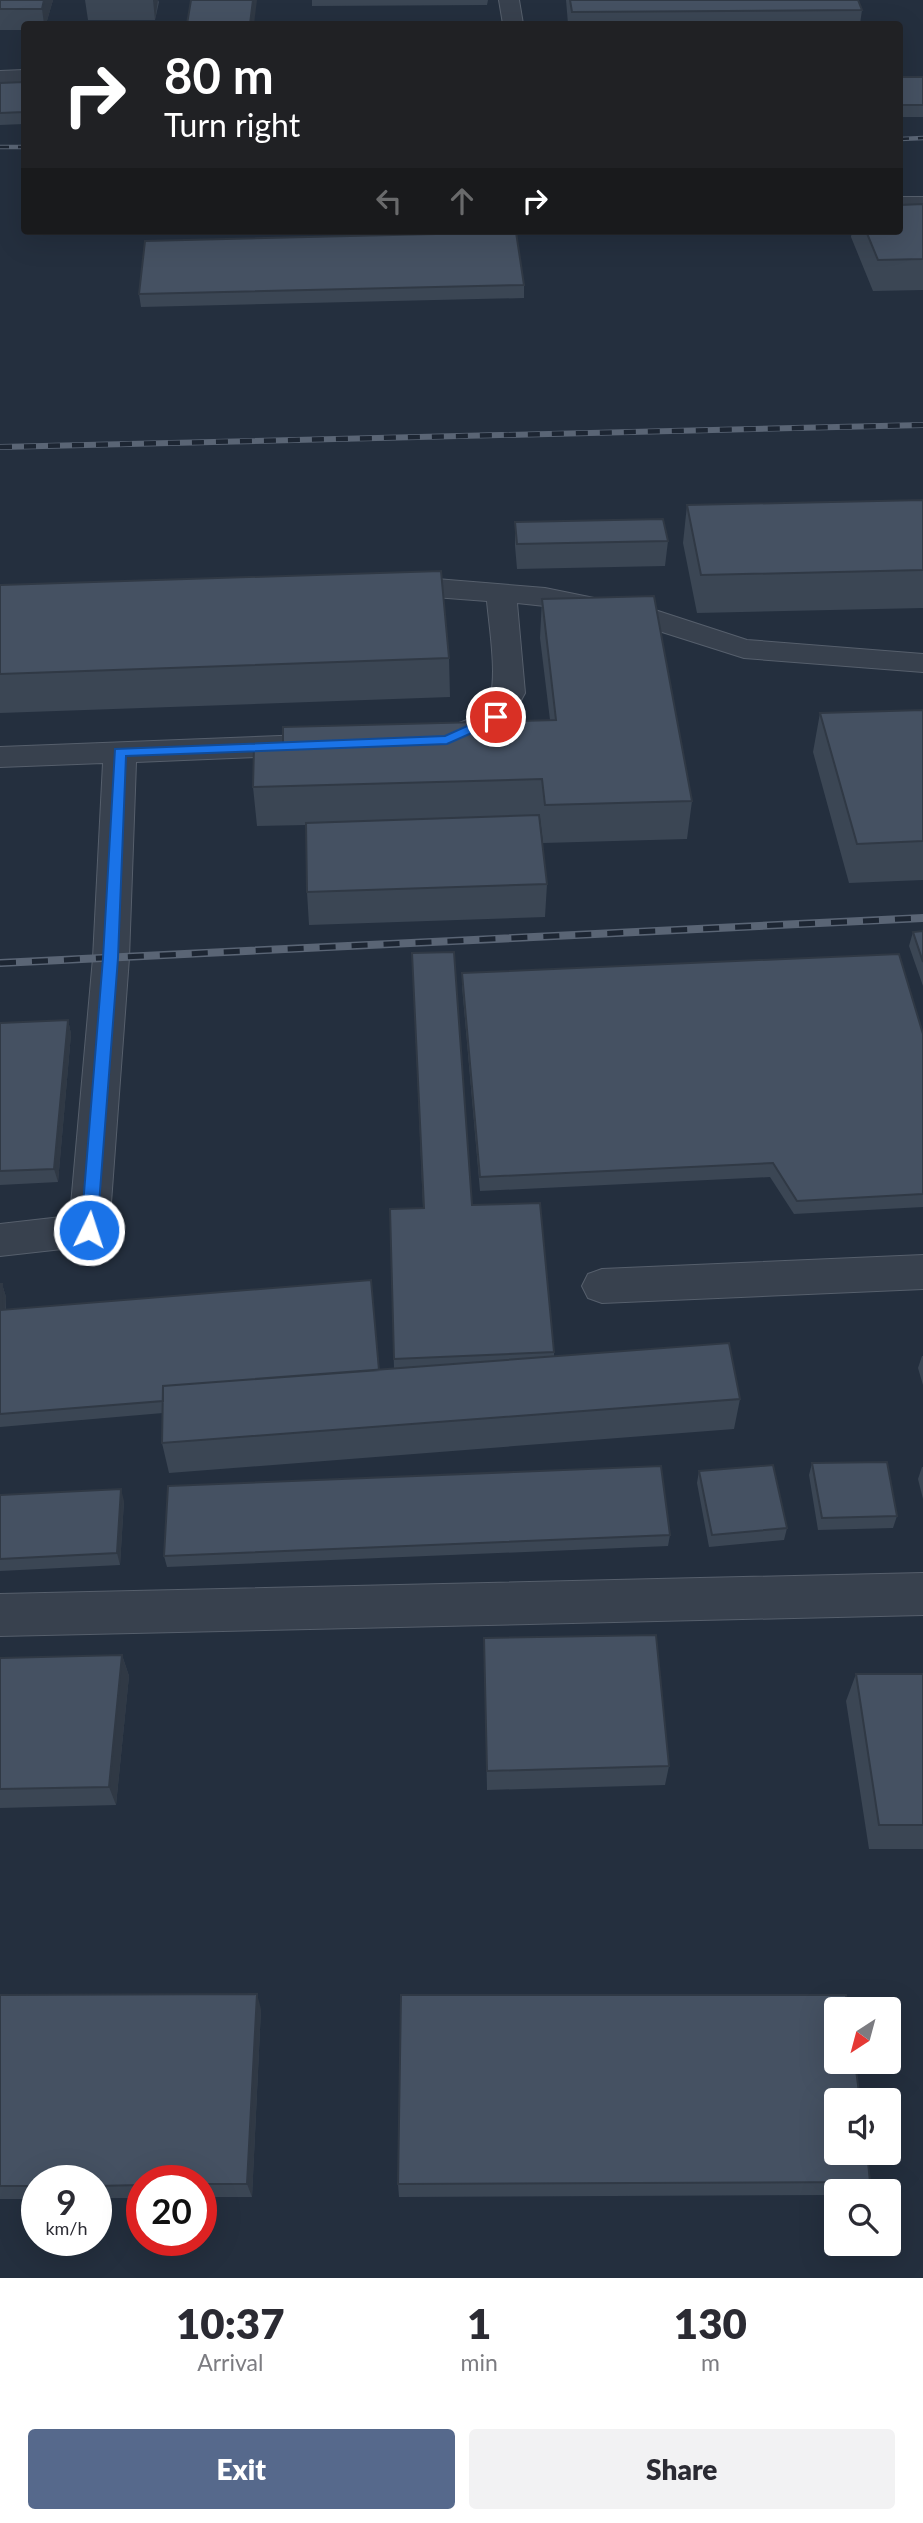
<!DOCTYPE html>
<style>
body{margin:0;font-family:Lato,sans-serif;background:#f2f2f3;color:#2b2b33;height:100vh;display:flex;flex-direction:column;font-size:26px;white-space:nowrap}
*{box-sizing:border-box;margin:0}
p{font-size:23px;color:#7c7c81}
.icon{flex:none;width:38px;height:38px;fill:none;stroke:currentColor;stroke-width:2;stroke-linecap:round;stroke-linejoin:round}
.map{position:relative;height:2278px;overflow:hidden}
.panel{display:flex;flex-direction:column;background:#fff;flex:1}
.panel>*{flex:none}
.hud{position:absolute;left:21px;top:21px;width:882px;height:214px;border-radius:7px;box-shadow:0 7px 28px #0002;background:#202124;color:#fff;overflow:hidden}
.needle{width:46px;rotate:216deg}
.controls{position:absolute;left:824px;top:1997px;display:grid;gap:14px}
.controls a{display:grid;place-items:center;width:77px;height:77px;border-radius:7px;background:#fff;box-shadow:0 7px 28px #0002;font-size:35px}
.speed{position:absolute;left:21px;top:2165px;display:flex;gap:14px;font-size:35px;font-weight:700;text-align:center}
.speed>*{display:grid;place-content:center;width:91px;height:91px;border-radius:50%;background:#fff;box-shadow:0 7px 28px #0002;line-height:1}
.speed small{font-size:18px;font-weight:400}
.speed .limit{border:10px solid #d22;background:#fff;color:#111}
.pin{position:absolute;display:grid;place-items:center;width:60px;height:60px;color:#fff;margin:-30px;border:4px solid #fff;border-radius:50%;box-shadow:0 2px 7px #0007}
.me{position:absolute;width:77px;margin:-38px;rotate:4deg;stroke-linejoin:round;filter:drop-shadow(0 0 5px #0008)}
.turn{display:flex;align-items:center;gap:24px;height:147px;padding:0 28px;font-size:32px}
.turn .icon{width:91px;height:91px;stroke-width:2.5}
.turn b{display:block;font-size:49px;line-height:60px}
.lanes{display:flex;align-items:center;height:66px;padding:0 28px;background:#0003;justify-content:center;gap:35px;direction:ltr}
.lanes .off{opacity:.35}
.eta{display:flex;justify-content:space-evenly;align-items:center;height:119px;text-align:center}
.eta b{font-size:42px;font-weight:800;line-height:49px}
.action{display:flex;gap:14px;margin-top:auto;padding:14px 28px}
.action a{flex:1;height:80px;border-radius:7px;background:#56698c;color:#fff;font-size:28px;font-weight:800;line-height:80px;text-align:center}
.action a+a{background:#f2f2f3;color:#2b2b33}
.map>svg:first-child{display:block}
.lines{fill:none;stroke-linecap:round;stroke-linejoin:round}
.minor-casing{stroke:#565f6c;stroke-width:2}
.minor{fill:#38414e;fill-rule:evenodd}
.rail-far2-casing{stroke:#5a6575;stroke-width:4.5}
.rail-far1-casing{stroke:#5a6575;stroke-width:6}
.rail-casing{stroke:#5a6575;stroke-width:8}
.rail-far2{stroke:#1d2633;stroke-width:2.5;stroke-dasharray:9;stroke-linecap:butt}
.rail-far1{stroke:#1d2633;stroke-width:4.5;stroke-dasharray:12;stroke-linecap:butt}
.rail{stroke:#1d2633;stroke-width:5;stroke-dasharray:16;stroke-linecap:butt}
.wall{fill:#3b4654}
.shaded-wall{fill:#303945}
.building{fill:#455162;stroke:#303945;stroke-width:2}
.route{fill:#1a73e8;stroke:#114b97;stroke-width:2}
</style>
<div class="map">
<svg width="923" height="2278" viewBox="0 0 923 2278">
<rect width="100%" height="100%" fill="#242f3e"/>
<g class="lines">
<g class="minor-casing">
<path id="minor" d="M499 0H519L523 24H503Z
M24 70V82L0 83V71Z
M900 197H923V211H900Z
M391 578H424L545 588 658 611 747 640 923 654V672L744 658 640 625 545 606 517 603 525 693 512 717 507 724 458 747 447 750 428 747 423 740 428 733C442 729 474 720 484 710 501 693 489 626 487 601L381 593 376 587 381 581Z
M305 735 316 738 321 745 316 752 305 755 136 762 129 958 109 1230 103 1241 89 1246 0 1256V1224L70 1216 93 958 103 763 0 767V747Z
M923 1255V1289L602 1303 588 1298 582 1286 588 1274 602 1269Z
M923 1573V1615L0 1636V1594Z"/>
</g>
<use href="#minor" class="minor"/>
<g class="rail-far2-casing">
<path id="rail-far2" d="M900 139 923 138
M0 147H24"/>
</g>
<g class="rail-far1-casing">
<path id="rail-far1" d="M0 447 923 425"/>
</g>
<g class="rail-casing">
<path id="rail" d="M0 963 923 918"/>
</g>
<use href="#rail-far2" class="rail-far2"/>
<use href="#rail-far1" class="rail-far1"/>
<use href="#rail" class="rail"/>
</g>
<path class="wall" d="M0 0H53L46 24H24V30H0Z
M85 0H158L159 2 155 20H88Z
M312 0H488L487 5 312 6Z
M566 0H858L862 10 860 24H568Z
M900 77H923V117H900Z
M24 82V124L0 125V83Z
M923 204V290L873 291 851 237 852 231H900Z
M524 285V298L141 307 139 294Z
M923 500V608L697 613 683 543 687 505Z
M515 522 668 541 665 566 517 569 515 546Z
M0 585 449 658 450 697 0 713Z
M542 599 692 801 687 839 543 843 540 818H539L547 884 545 917 309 925 307 892 306 825 257 826 253 787 283 745 550 720 540 638Z
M923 710V880L849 883 813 752 820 713Z
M923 931V986L909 946 913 932Z
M412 953 472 1205 554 1352V1356L740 1399 734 1429 169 1473 162 1443 163 1413 0 1427V1284H2L6 1297V1310L379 1370 394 1369 390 1209 423 1208Z
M462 973 923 1034V1207L794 1214 770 1177 480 1191 462 986Z
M68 1020 71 1034 58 1182 0 1185V1023Z
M922 1356H923V1385L918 1368Z
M812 1463 897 1516 893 1528 818 1530 809 1475Z
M922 1467H923V1499L918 1479Z
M699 1471 787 1528 784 1540 709 1547 697 1483Z
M0 1495 124 1501 120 1565 0 1571Z
M670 1535 668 1546 167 1567 164 1556Z
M484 1638 669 1766 665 1785 487 1790Z
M122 1655 129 1676 116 1805 0 1808V1658Z
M856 1674H923V1849H869L846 1701Z
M0 1995 261 2009 252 2197H201V2180H142V2198H96V2180H37V2199H0Z
M870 2182 864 2191H836V2195L399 2197 398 2184Z"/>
<path class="shaded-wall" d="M44 0H53L46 24H44L42 9Z
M153 0H158L155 20Z
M253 0H257L254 24H250Z
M68 1020 71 1034 58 1182 54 1169Z
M2 1284 6 1297 5 1323 1 1310Z
M121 1489 124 1501 120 1565 117 1553Z
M122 1655 129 1676 116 1805 109 1787Z
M257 1994 261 2009 252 2197 247 2184Z"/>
<path class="building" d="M0 0H44L42 9H0Z
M191 0H253L250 24H187Z
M570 0H858L862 10 572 12Z
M900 77H923V105H900Z
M24 82V112L0 113V83Z
M923 204V259L878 260 866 231H900V205Z
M516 232 524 285 139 294 145 241Z
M923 500V570L701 575 687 505Z
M663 519 668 541 517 544 515 522Z
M441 571 449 658 0 674V585Z
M654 596 692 801 545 805 542 779 253 787 254 746 283 745V727L556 720 542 599Z
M923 710V841L857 844 820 713Z
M539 815 547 884 307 892 306 823Z
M923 931V962L913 932Z
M454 952 472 1205 540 1203 554 1352 394 1359 390 1209 424 1208 412 953Z
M899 954 923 1034V1194L797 1201 773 1163 480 1177 462 973Z
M68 1020 54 1169 0 1171V1023Z
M371 1280 379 1370 163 1386V1401L0 1414V1284H2L1 1310Z
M729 1343 740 1399 162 1443 163 1386Z
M887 1462 897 1516 822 1518 812 1463Z
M773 1465 787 1528 712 1535 699 1471Z
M661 1466 670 1535 164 1556 168 1486Z
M121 1489 117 1553 0 1559V1495Z
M656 1635 669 1766 487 1771 484 1638Z
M122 1655 109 1787 0 1789V1658Z
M856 1674H923V1825H879Z
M257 1994 247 2184H201V2180H142V2185L96 2186V2180H37V2186H0V1995Z
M401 1995H846L848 2009H836V2062H855L860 2100H836V2152H867L870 2182 398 2184Z"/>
<path class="route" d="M496 713 501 714V720L447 744 126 756 118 958 97 1230 95 1235H83L81 1230 103 958 115 749 445 736Z"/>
</svg>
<div class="controls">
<a><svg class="needle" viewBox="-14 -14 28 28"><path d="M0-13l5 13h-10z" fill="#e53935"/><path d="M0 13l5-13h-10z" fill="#7c7c81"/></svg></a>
<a><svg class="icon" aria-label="sound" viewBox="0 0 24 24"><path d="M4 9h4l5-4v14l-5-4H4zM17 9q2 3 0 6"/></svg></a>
<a><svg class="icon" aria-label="search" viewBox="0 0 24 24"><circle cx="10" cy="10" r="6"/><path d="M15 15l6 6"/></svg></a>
</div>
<div class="speed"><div>9<small>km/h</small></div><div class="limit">20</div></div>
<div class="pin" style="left:496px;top:717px;background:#d93025"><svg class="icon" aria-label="arrive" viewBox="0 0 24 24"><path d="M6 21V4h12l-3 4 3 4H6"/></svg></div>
<svg class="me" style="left:89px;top:1230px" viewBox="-20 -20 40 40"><circle r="17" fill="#1a73e8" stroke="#fff" stroke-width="3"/><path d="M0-11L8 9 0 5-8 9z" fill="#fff"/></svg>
<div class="hud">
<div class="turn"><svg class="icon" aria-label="right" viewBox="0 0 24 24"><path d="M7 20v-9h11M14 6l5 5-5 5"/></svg><div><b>80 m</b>Turn right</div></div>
<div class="lanes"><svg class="icon off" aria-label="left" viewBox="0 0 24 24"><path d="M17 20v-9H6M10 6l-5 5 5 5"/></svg><svg class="icon off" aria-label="ahead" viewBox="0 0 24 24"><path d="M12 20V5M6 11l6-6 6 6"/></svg><svg class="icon" aria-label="right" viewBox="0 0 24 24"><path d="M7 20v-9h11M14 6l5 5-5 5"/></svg></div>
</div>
</div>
<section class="panel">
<div class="eta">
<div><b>10:37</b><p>Arrival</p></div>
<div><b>1</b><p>min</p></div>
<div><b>130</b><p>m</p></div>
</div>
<div class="action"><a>Exit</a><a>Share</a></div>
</section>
